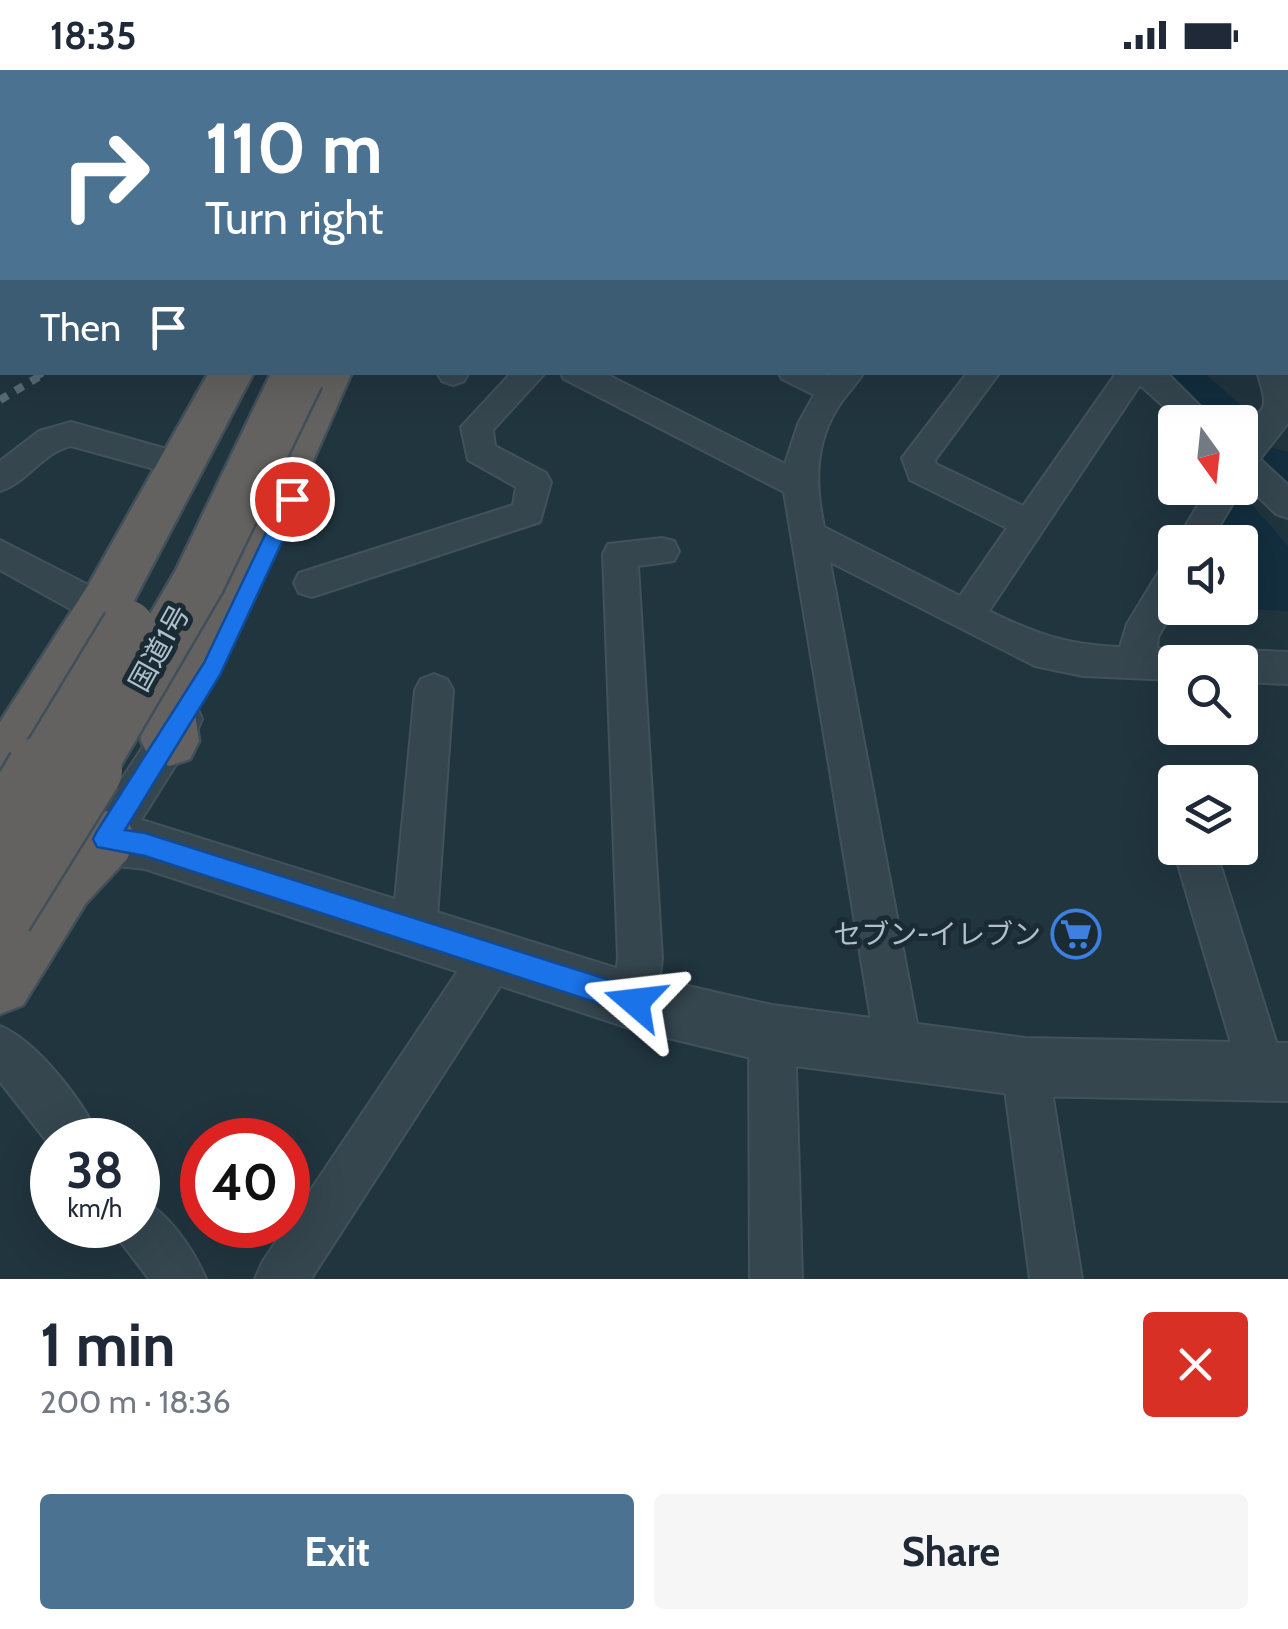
<!DOCTYPE html>
<meta charset="utf-8">
<style>
body{margin:0;font-family:Cabin,"Noto Sans JP",sans-serif;background:#f6f6f7;color:#1f2937;height:100vh;display:flex;flex-direction:column;font-size:38px;white-space:nowrap}
*{box-sizing:border-box;margin:0}
p{font-size:32px;color:#747a83}
.icon{flex:none;width:55px;height:55px;fill:none;stroke:currentColor;stroke-width:2;stroke-linecap:round;stroke-linejoin:round}
.map{position:relative;height:1209px;overflow:hidden}
.drawer{display:flex;flex-direction:column;background:#fff;flex:1}
.drawer>*{flex:none}
.banner{position:absolute;left:0px;top:0px;width:1290px;height:305px;box-shadow:0 10px 40px #0002;background:#4b7391;color:#fff;overflow:hidden}
.needle{width:65px;rotate:165deg}
.buttons{position:absolute;left:1158px;top:335px;display:grid;gap:20px}
.buttons a{display:grid;place-items:center;width:100px;height:100px;border-radius:10px;background:#fff;box-shadow:0 10px 40px #0002;font-size:50px}
.speed{position:absolute;left:30px;top:1048px;display:flex;gap:20px;font-size:50px;font-weight:700;text-align:center}
.speed>*{display:grid;place-content:center;width:130px;height:130px;border-radius:50%;background:#fff;box-shadow:0 10px 40px #0002;line-height:1}
.speed small{font-size:25px;font-weight:400}
.speed .limit{border:15px solid #d22;background:#fff;color:#111}
.pin{position:absolute;display:grid;place-items:center;width:85px;height:85px;color:#fff;margin:-42px;border:5px solid #fff;border-radius:50%;box-shadow:0 2px 10px #0007}
.me{position:absolute;width:110px;margin:-55px;rotate:287deg;stroke-linejoin:round;filter:drop-shadow(0 0 8px #0008)}
.turn{display:flex;align-items:center;gap:35px;height:210px;padding:0 40px;font-size:45px}
.turn .icon{width:130px;height:130px;stroke-width:2.5}
.turn b{display:block;font-size:70px;line-height:85px}
.then{display:flex;align-items:center;height:95px;padding:0 40px;background:#0003;gap:20px;font-size:38px}
.round{display:grid;place-items:center;flex:none;width:105px;height:105px;border-radius:10px;background:#f6f6f7}
.head{display:flex;align-items:center;justify-content:space-between;height:170px;padding:0 40px}
h1{font-size:60px;font-weight:700;line-height:75px}
.action{display:flex;gap:20px;margin-top:auto;padding:20px 40px}
.action a{flex:1;height:115px;border-radius:10px;background:#4b7391;color:#fff;font-size:40px;font-weight:700;line-height:115px;text-align:center}
.action a+a{background:#f6f6f7;color:#1f2937}
.status{display:flex;justify-content:space-between;align-items:center;height:70px;padding:0 50px;background:#fff;direction:ltr}
.status svg{height:28px;fill:currentColor}
.map>svg:first-child{display:block}
.water{fill:#132e3e}
.lines{fill:none;stroke-linecap:round;stroke-linejoin:round}
.river{fill:#132e3e;fill-rule:evenodd}
.minor-casing{stroke:#41525b;stroke-width:4}
.tertiary-casing{stroke:#41525b;stroke-width:4}
.trunk-casing{stroke:#40505a;stroke-width:5}
.minor{fill:#35464f;fill-rule:evenodd}
.tertiary{fill:#35464f;fill-rule:evenodd}
.trunk{fill:#646260;fill-rule:evenodd}
.rail-far1{stroke:#566b76;stroke-width:5;stroke-dasharray:8 8;stroke-linecap:butt}
.rail{stroke:#566b76;stroke-width:8;stroke-dasharray:9 9;stroke-linecap:butt}
.trunk-bridge-far2-casing{stroke:#40505a;stroke-width:44;stroke-linecap:butt}
.trunk-bridge-far1-casing{stroke:#40505a;stroke-width:56;stroke-linecap:butt}
.trunk-bridge-casing{stroke:#40505a;stroke-width:71;stroke-linecap:butt}
.trunk-bridge-far2{stroke:#646260;stroke-width:40}
.trunk-bridge-far1{stroke:#646260;stroke-width:51}
.trunk-bridge{stroke:#646260;stroke-width:66}
.route{fill:#1a73e8;stroke:#114b97;stroke-width:2.5}
.labels{text-anchor:middle;stroke-width:10;stroke-linejoin:round;paint-order:stroke}
.street-label{font-size:28px;fill:#b1c0ca;stroke:#1a2b34}
.poi-label{font-size:28px;fill:#b1c0ca;stroke:#1a2b34;text-anchor:end}
</style>
<div class="status"><b>18:35</b><svg viewBox="0 0 49 12"><path d="M0 12V9h3v3zM5 12V6h3v6zM10 12V3h3v9zM15 12V0h3v12zM26 1h20v11H26zM47 4h2v5h-2z"/></svg></div>
<div class="map">
<svg width="1288" height="1209" viewBox="0 0 1288 1209">
<rect width="100%" height="100%" fill="#21353f"/>
<path class="water" d="M1241 422 1288 476V541L1227 538H1240V472H1213Z"/>
<g class="lines">
<path class="river" d="M740 0H778L779 2H741Z
M1149 302H1203L1246 340 1253 352 1246 364 1240 366V352H1199L1155 313Z
M1274 378 1288 382V426C1269 420 1259 413 1249 396L1256 383Z"/>
<g class="minor-casing">
<path id="minor" d="M848 0H873L874 2H850Z
M1107 0H1132L1133 2H1109Z
M0 95H2V111H0Z
M469 302 464 311 453 315 442 311 438 304Z
M512 302H546L493 360 495 376 546 403 551 412 540 452 312 527 299 523 294 513 299 503 513 435 516 417 468 390 461 357Z
M560 302H602L785 394 798 354 814 325 782 309 778 302H820L828 306 831 302H864C857 314 847 323 840 334 814 373 815 414 824 457L960 526 1007 458 910 410 902 388 968 302H1000L935 390 936 394 1023 436 1117 302H1166L1216 352H1181L1140 315 989 541C1036 564 1066 575 1120 577L1127 554 1163 495 1175 491V537L1158 567 1157 578 1188 583 1193 592H1175V610L1083 606 1035 596 830 492 922 980 915 996 899 1003 883 996 876 980 784 422 564 309Z
M1257 302 1288 304V353L1260 389 1288 415V448L1276 444 1240 409C1240 397 1237 378 1241 368 1257 332 1274 351 1257 302Z
M71 352 181 383 185 391 181 399 169 403 71 376C43 382 27 413 0 421V391L39 361Z
M1240 415 1242 418 1210 472H1176L1208 418Z
M662 468 674 471 679 481 674 491 638 496 662 888 657 932 651 948 635 954 619 948 613 932 618 888 603 484 608 474Z
M0 470 100 521 105 531 100 541 87 545 74 541 0 500Z
M1240 580 1288 582V614L1240 612V592H1223L1227 585Z
M434 604 447 609 453 620 436 862 429 877 414 883 399 877 392 862 415 620 421 609Z
M183 632 197 637 202 649 197 661 121 782 106 788 91 782 85 769 91 756 169 637Z
M1175 774V778H1215L1285 1000 1278 1016 1262 1023 1246 1016 1239 1000 1173 778Z
M492 867 508 874 514 889 508 904 311 1209H255L263 1191 476 874Z
M772 941 788 948 795 964 802 1209H750L749 964 756 948Z
M0 956C37 971 85 1033 100 1070H52V1078L0 1012Z
M1025 974 1041 981 1048 997 1082 1209H1030L1002 997 1009 981Z
M138 1128C168 1141 193 1179 206 1209H149L120 1171 114 1155H138Z"/>
</g>
<g class="tertiary-casing">
<path id="tertiary" d="M73 743 145 751 635 904 772 935 1025 968 1288 973V1031L1025 1026 772 993 635 960 145 799 73 791 55 784 47 767 55 750Z"/>
</g>
<g class="trunk-casing">
<path id="trunk" d="M209 302H254L127 544 21 720 0 728V652L89 514Z
M307 302H352L270 489 194 637 199 671 190 689 170 696 150 689 141 671 138 636 220 485Z
M106 741 127 749 136 769 127 789 86 833 23 935 0 944V855L42 791 85 749Z"/>
</g>
<use href="#minor" class="minor"/>
<use href="#tertiary" class="tertiary"/>
<use href="#trunk" class="trunk"/>
<path class="rail-far1" d="M557 2 562 0
M577 2 582 0
M36 308 46 302"/>
<path class="rail" d="M0 330 40 306"/>
<g class="trunk-bridge-far2-casing">
<path id="trunk-bridge-far2" d="M297 308 300 302"/>
</g>
<g class="trunk-bridge-far1-casing">
<path id="trunk-bridge-far1" d="M39 703 128 556
M87 703 199 511 298 306"/>
</g>
<g class="trunk-bridge-casing">
<path id="trunk-bridge" d="M0 767 40 700
M0 843 89 700"/>
</g>
<use href="#trunk-bridge-far2" class="trunk-bridge-far2"/>
<use href="#trunk-bridge-far1" class="trunk-bridge-far1"/>
<use href="#trunk-bridge" class="trunk-bridge"/>
</g>
<path class="route" d="M292 421 302 429 220 605 125 760 145 763 635 918 644 922 648 932 644 941 635 945 145 786 97 777 93 769 97 761 204 593 282 429Z"/>
<defs>
<g id="supermarket-ring" transform="scale(2.5)"><circle r="9.5" fill="#1a2b34" stroke="#3f7fe0" stroke-width="1.5"/><path d="M-6-5.5h2.5l.6 2H6L4.5 2H-2.5L-4.4-4H-6ZM-1.5 3.2a1.3 1.3 0 1 0 .1 0ZM3 3.2a1.3 1.3 0 1 0 .1 0Z" fill="#3f7fe0"/></g>
</defs>
<g fill-rule="evenodd">
<use href="#supermarket-ring" x="1076" y="864"/>
</g>
<g class="labels">
<g class="street-label">
<text transform="translate(159 578) rotate(-61)" y="10">国道1号</text>
</g>
<g class="poi-label">
<text x="1041" y="874">セブン-イレブン</text>
</g>
</g>
</svg>
<div class="buttons">
<a><svg class="needle" viewBox="-14 -14 28 28"><path d="M0-13l5 13h-10z" fill="#e53935"/><path d="M0 13l5-13h-10z" fill="#747a83"/></svg></a>
<a><svg class="icon" aria-label="sound" viewBox="0 0 24 24"><path d="M4 9h4l5-4v14l-5-4H4zM17 9q2 3 0 6"/></svg></a>
<a><svg class="icon" aria-label="search" viewBox="0 0 24 24"><circle cx="10" cy="10" r="6"/><path d="M15 15l6 6"/></svg></a>
<a><svg class="icon" aria-label="layers" viewBox="0 0 24 24"><path d="M12 4l9 5-9 5-9-5zM3 14l9 5 9-5"/></svg></a>
</div>
<div class="speed"><div>38<small>km/h</small></div><div class="limit">40</div></div>
<div class="pin" style="left:292px;top:429px;background:#d93025"><svg class="icon" aria-label="arrive" viewBox="0 0 24 24"><path d="M6 21V4h12l-3 4 3 4H6"/></svg></div>
<svg class="me" style="left:635px;top:932px" viewBox="-20 -20 40 40"><path d="M0-17L14 15 0 8-14 15z" fill="#1a73e8" stroke="#fff" stroke-width="4"/></svg>
<div class="banner">
<div class="turn"><svg class="icon" aria-label="right" viewBox="0 0 24 24"><path d="M7 20v-9h11M14 6l5 5-5 5"/></svg><div><b>110 m</b>Turn right</div></div>
<div class="then">Then<svg class="icon" aria-label="arrive" viewBox="0 0 24 24"><path d="M6 21V4h12l-3 4 3 4H6"/></svg></div>
</div>
</div>
<section class="drawer">
<div class="head"><div><h1>1 min</h1><p>200 m · 18:36</p></div><a class="round" style="background:#d93025;color:#fff"><svg class="icon" aria-label="close" viewBox="0 0 24 24"><path d="M6 6l12 12M18 6L6 18"/></svg></a></div>
<div class="action"><a>Exit</a><a>Share</a></div>
</section>
